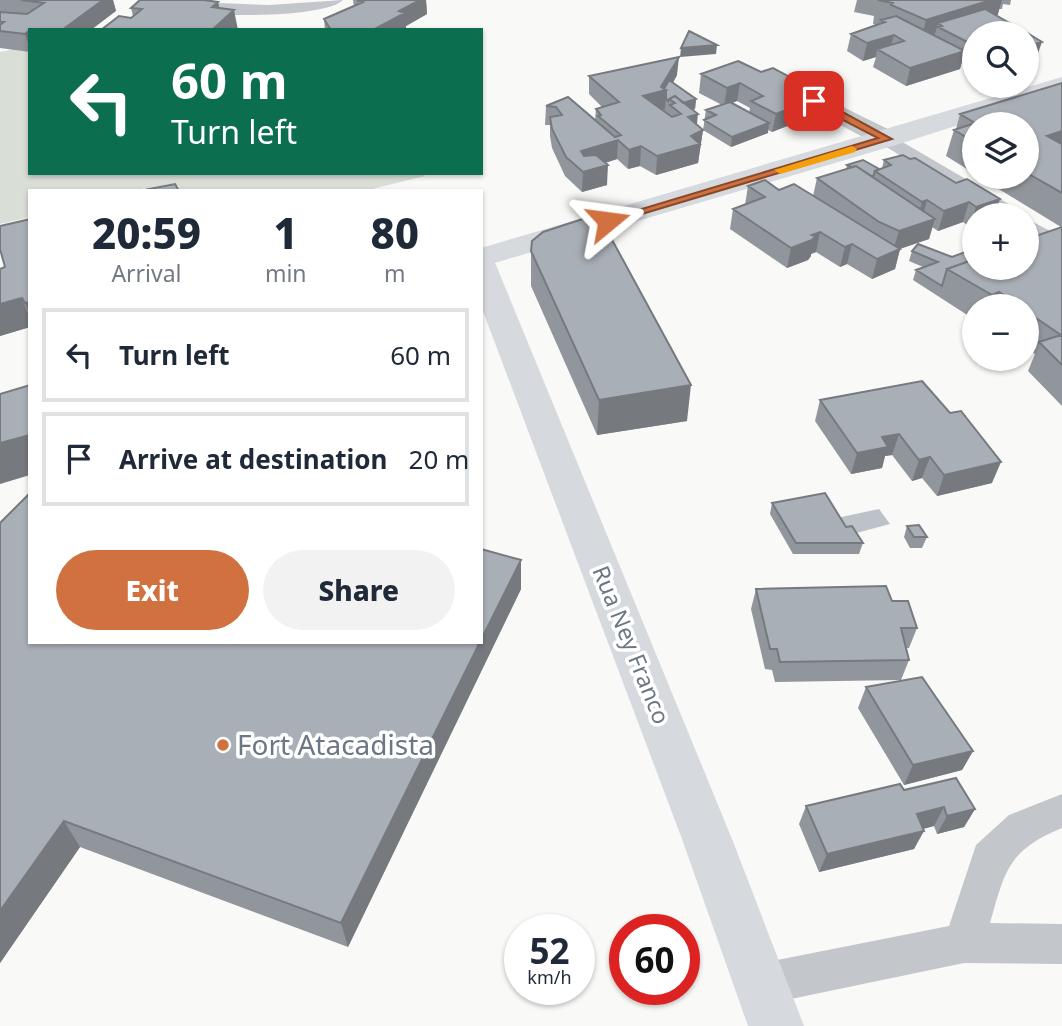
<!DOCTYPE html>
<meta charset="utf-8">
<style>
body{margin:0;font-family:"Noto Sans",sans-serif;background:#f2f2f3;color:#1f2937;height:100vh;display:flex;flex-direction:column;font-size:26px;white-space:nowrap}
*{box-sizing:border-box;margin:0}
p{font-size:23px;color:#747a83}
.icon{flex:none;width:38px;height:38px;fill:none;stroke:currentColor;stroke-width:2;stroke-linecap:round;stroke-linejoin:round}
.map{position:relative;flex:1;overflow:hidden}
.side{position:absolute;left:28px;top:189px;width:455px;height:455px;display:flex;flex-direction:column;background:#fff;border-radius:0px;box-shadow:0 2px 5px #0004}
.side>*{flex:none}
.hud{position:absolute;left:28px;top:28px;width:455px;height:147px;border-radius:0px;box-shadow:0 2px 5px #0004;background:#0b6e4f;color:#fff;overflow:hidden}
.fabs{position:absolute;left:962px;top:21px;display:grid;gap:14px}
.fabs a{display:grid;place-items:center;width:77px;height:77px;border-radius:50%;background:#fff;box-shadow:0 2px 5px #0004;font-size:35px}
.speed{position:absolute;left:504px;top:914px;display:flex;gap:14px;font-size:35px;font-weight:700;text-align:center}
.speed>*{display:grid;place-content:center;width:91px;height:91px;border-radius:50%;background:#fff;box-shadow:0 2px 5px #0004;line-height:1}
.speed small{font-size:18px;font-weight:400}
.speed .limit{border:10px solid #d22;background:#fff;color:#111}
.pin{position:absolute;display:grid;place-items:center;width:60px;height:60px;color:#fff;margin:-30px;border-radius:14px;box-shadow:0 4px 10px #0006}
.me{position:absolute;width:77px;margin:-38px;rotate:74deg;stroke-linejoin:round;filter:drop-shadow(0 0 5px #0008)}
.turn{display:flex;align-items:center;gap:24px;height:147px;padding:0 28px;font-size:32px}
.turn .icon{width:91px;height:91px;stroke-width:2.5}
.turn b{display:block;font-size:49px;line-height:60px}
.eta{display:flex;justify-content:space-evenly;align-items:center;height:119px;text-align:center}
.eta b{font-size:42px;font-weight:800;line-height:49px}
.action{display:flex;gap:14px;margin-top:auto;padding:14px 28px}
.action a{flex:1;height:80px;border-radius:42px;background:#d17140;color:#fff;font-size:28px;font-weight:800;line-height:80px;text-align:center}
.action a+a{background:#f2f2f3;color:#1f2937}
ul{padding:0;list-style:none}
li{display:flex;align-items:center;gap:21px;height:94px;margin:0 14px 10px;padding:0 14px;border:4px solid #e0e1e3;border-radius:0px}
li div{flex:1}
li b{display:block;font-size:26px}
li em{font-style:normal}
.map>svg:first-child{display:block}
.green{fill:#d9ded7}
.water{fill:#bbc3c9}
.lines{fill:none;stroke-linecap:round;stroke-linejoin:round}
.lane{fill:#c3c6ca;fill-rule:evenodd}
.street{fill:#c3c6ca;fill-rule:evenodd}
.secondary{fill:#d6d9dd;fill-rule:evenodd}
.primary{fill:#d6d9dd;fill-rule:evenodd}
.wall{fill:#91969d;fill-rule:evenodd}
.shaded-wall{fill:#767a7f}
.building{fill:#a9afb6;stroke:#767a7f;stroke-width:2}
.route{fill:#d17140;stroke:#88492a;stroke-width:2}
.slow{fill:#f59e0b}
.poi-dot{fill:#d17140;stroke:#fff;stroke-width:2.5}
.labels{text-anchor:middle;stroke-width:7;stroke-linejoin:round;paint-order:stroke}
.street-label{font-size:23px;fill:#6c7785;stroke:#fff}
.near-poi-label{font-size:28px;fill:#6c7785;stroke:#fff;text-anchor:start}
</style>
<div class="map">
<svg width="1062" height="1026" viewBox="0 0 1062 1026">
<rect width="100%" height="100%" fill="#f9f9f7"/>
<path class="green" d="M19 48 30 49V173H421L425 176 364 191H155L145 188 133 191H30V217L0 224V52Z"/>
<path class="water" d="M879 509 890 524 849 535 832 519Z"/>
<g class="lines">
<path class="lane" d="M142 0 269 5 343 0C324 21 159 19 142 0Z
M887 133 1019 210 1022 215H996L880 143 877 139 880 135Z
M1027 219 1062 237V254L1027 236Z
M1062 794V828C1008 850 1005 871 990 923L1062 924V964L964 963 762 1005 747 999 741 984 747 969 762 963 949 926 976 845 1009 815Z"/>
<path class="street" d="M774 73 896 133 900 139 896 145H878L765 85 762 80 765 75Z"/>
<path class="secondary" d="M481 256 492 259 496 265 732 839 804 1026H748L682 839 481 306Z"/>
<path class="primary" d="M1062 77V92L896 145 481 267V248Z"/>
</g>
<path class="wall" d="M0 0H113L116 11 30 30V52L0 48Z
M353 0H426L427 14 406 26V30H325L324 19 354 6Z
M857 0H1011L1010 5 1003 4 1002 9H999L997 16 975 33V67L962 60 960 69 906 86 873 67 876 57 863 61 847 51 851 34 876 25 873 24 874 16 854 12Z
M218 2 219 8 238 30 131 18 133 16 131 8Z
M738 61 820 113 772 132 768 130V133L731 147 703 130 698 163 656 175 640 166 628 169 617 159 605 163 607 185 582 192 565 176 552 148 550 136V125H545L546 106 568 97 595 120 596 109 602 107 589 94V76L677 75 673 83 696 99 695 109 692 110 697 125 703 130 706 110 722 105 699 93 701 74ZM737 101 750 108 749 113 732 103Z
M1062 83V406L1028 371 1035 354 1027 348V306H975V320L913 280 916 270 923 267 909 261 912 251 975 268 1061 227 979 177H1027V124H975V174L946 156 954 130 956 129 960 114Z
M910 159 956 183 1000 199 994 215H975V225L970 227 963 222 938 231 932 227 929 239 900 249 895 269 872 279 847 264 840 267 816 252 811 254V256L808 260 787 268 730 229 733 209 745 205 748 186 813 196 817 178 846 169 847 165 879 169 882 168 884 160Z
M30 219V327L0 336V269L5 267Z
M531 251 687 421 597 435 531 286Z
M922 381 992 483 937 496 922 478 912 481 892 455 885 456 882 468 851 474 815 421 820 400Z
M772 503 863 543 859 554H793L770 514Z
M0 523 521 560V589L348 947 80 847 0 963Z
M907 526 927 537 922 548H910L904 537Z
M756 589 892 601 917 628 909 648H906L909 660 901 680 775 682 772 670 765 669 751 609Z
M866 687 973 751 962 770 904 785 858 708Z
M904 790 975 809 964 827 937 834 934 826 923 829 914 849 819 872 799 824 806 806Z"/>
<path class="shaded-wall" d="M103 0H113L116 11 91 30H62Z
M420 0H426L427 14 406 26V30H373L399 11Z
M991 0H1002L996 21 942 26 938 23 933 41 920 45 926 20Z
M218 2 222 21 234 10 238 30H212V7Z
M30 31V49L25 34Z
M894 35 889 53 877 49 876 57 863 61 867 43Z
M1042 42 1036 59 1027 62V46Z
M717 45 716 54 680 57 681 48Z
M965 51 960 69 906 86 910 68Z
M679 57 677 75 666 94 665 109 641 114 643 96 661 87Z
M740 83 737 101 724 106 727 88Z
M824 95 820 113 772 132 776 114Z
M696 99 695 109 680 113 675 105Z
M698 114 696 133 688 117Z
M769 123 768 133 731 147 732 137Z
M703 130 698 163 656 175 657 156 691 136Z
M1062 131V154L1047 136Z
M618 140 617 159 580 171 581 151Z
M641 146 640 166 628 169 629 150Z
M608 165 607 185 582 192 583 172Z
M1000 199 994 215H975V225L970 227 976 207Z
M927 200 922 220 917 222 922 202Z
M969 202 963 222 938 231 944 211Z
M935 219 929 239 893 251 899 231Z
M820 232 816 252 811 254V256L808 260 787 268 791 248 812 235Z
M852 244 847 264 840 267 845 247Z
M900 249 895 269 872 279 877 259Z
M999 292 994 306H988L992 295Z
M22 298 30 319V327L0 336V304Z
M30 302V314L25 303Z
M691 385 687 421 597 435 599 400Z
M899 434 892 455 885 456 882 468 851 474 857 453 882 437Z
M30 435V475L0 484V443Z
M930 457 922 478 912 481 919 460Z
M1001 462 992 483 937 496 944 475Z
M521 560V589L348 947 341 923Z
M973 751 962 770 904 785 913 765Z
M944 807 934 826 907 833 917 814Z
M975 809 964 827 937 834 947 816Z
M64 821 80 847 0 963V911Z
M924 831 914 849 819 872 827 854Z"/>
<path class="building" d="M21 0H103L62 30H30L25 34 0 31V25L4 22H0V12L27 14 44 3Z
M140 0H204L218 2 212 7 234 10 212 30H101L119 16 131 18 142 9 131 8Z
M357 0H420L399 11 405 13 373 30H331L324 19 363 2Z
M878 0H991L926 20 891 5 893 3Z
M985 9 1027 33H975V46L938 27 942 26 938 23Z
M896 16 965 51 910 68 877 49 904 41 894 35 867 43 851 34 885 22 881 20Z
M689 31 717 45 681 48Z
M1027 33 1042 42 1027 46Z
M679 57 661 87 666 90 643 96 672 117 681 114 670 105 675 103 669 99 675 96 698 114 688 117 703 130 691 136 700 144 657 156 641 146 629 150 618 140 581 151 584 156 596 155 608 165 583 172 566 157 552 129 550 117 562 115 556 107 546 106 568 97 615 137 621 135 598 116 601 115 596 109 619 102 589 76Z
M738 61 761 72 773 68 824 95 776 114 751 101 763 96 740 83 727 88 701 74Z
M669 80 696 99 683 103 675 96 669 99 668 101 666 99V90L664 89Z
M1062 83V131L1047 136 1062 144V193L1027 173V124H975V142L954 130 975 123 960 114Z
M730 102 769 123 732 137 704 120 716 115 706 110Z
M903 155 910 159 915 158 956 183 967 179 1000 199 976 207 969 202 944 211 927 200 922 202 875 171 891 165 884 160Z
M863 160 879 169 875 171 873 177 856 166 851 167 847 165Z
M856 166 935 219 899 231 879 222 817 178Z
M765 180 779 190 794 184 900 249 877 259 852 244 845 247 820 232 812 235 815 236 812 240 791 248 733 209 765 197 748 186Z
M175 184 179 191H139Z
M598 214 691 385 599 400 531 251 532 241 543 232Z
M30 219V302L25 303 22 298 0 304V269L5 267 0 249V226Z
M1062 227V365L1039 342 1061 335 1027 312V306H1019L999 292 992 295 947 269 975 259V268H1027V239Z
M918 244 952 257 973 249 975 250V259L947 269 942 286 916 270 938 262 912 251Z
M922 381 950 413 961 411 1001 462 944 475 930 457 919 460 899 434 882 437 888 447 857 453 820 400Z
M30 385V435L0 443V394Z
M30 493V642H480L341 923 64 821 0 911V523Z
M825 493 846 527 852 526 863 543H796L772 503Z
M919 525 927 537H914L907 526Z
M481 549 521 560 481 640Z
M886 586 892 601H908L917 628H901L909 660 780 662 777 649H770L756 589Z
M922 677 973 751 913 765 866 687Z
M956 778 975 809 947 816 944 807 917 814 924 831 827 854 806 806 900 784 904 790Z"/>
<path class="route" d="M810 98H817L892 139 612 223 602 221 878 138 810 103Z"/>
<path class="slow" d="M852 146 857 149 855 152 780 174 774 170Z"/>
<circle class="poi-dot" cx="223" cy="745" r="7"/>
<g class="labels">
<g class="street-label">
<text transform="translate(631 645) rotate(68)" y="8">Rua Ney Franco</text>
</g>
<g class="near-poi-label">
<text x="237" y="755">Fort Atacadista</text>
</g>
</g>
</svg>
<div class="fabs">
<a><svg class="icon" aria-label="search" viewBox="0 0 24 24"><circle cx="10" cy="10" r="6"/><path d="M15 15l6 6"/></svg></a>
<a><svg class="icon" aria-label="layers" viewBox="0 0 24 24"><path d="M12 4l9 5-9 5-9-5zM3 14l9 5 9-5"/></svg></a>
<a>+</a>
<a>−</a>
</div>
<div class="speed"><div>52<small>km/h</small></div><div class="limit">60</div></div>
<div class="pin" style="left:814px;top:101px;background:#d93025"><svg class="icon" aria-label="arrive" viewBox="0 0 24 24"><path d="M6 21V4h12l-3 4 3 4H6"/></svg></div>
<svg class="me" style="left:608px;top:221px" viewBox="-20 -20 40 40"><path d="M0-17L14 15 0 8-14 15z" fill="#d17140" stroke="#fff" stroke-width="4"/></svg>
<div class="hud">
<div class="turn"><svg class="icon" aria-label="left" viewBox="0 0 24 24"><path d="M17 20v-9H6M10 6l-5 5 5 5"/></svg><div><b>60 m</b>Turn left</div></div>
</div>
<section class="side">
<div class="eta">
<div><b>20:59</b><p>Arrival</p></div>
<div><b>1</b><p>min</p></div>
<div><b>80</b><p>m</p></div>
</div>
<ul>
<li><svg class="icon" aria-label="left" viewBox="0 0 24 24"><path d="M17 20v-9H6M10 6l-5 5 5 5"/></svg><div><b>Turn left</b></div><em>60 m</em></li>
<li><svg class="icon" aria-label="arrive" viewBox="0 0 24 24"><path d="M6 21V4h12l-3 4 3 4H6"/></svg><div><b>Arrive at destination</b></div><em>20 m</em></li>
</ul>
<div class="action"><a>Exit</a><a>Share</a></div>
</section>
</div>
